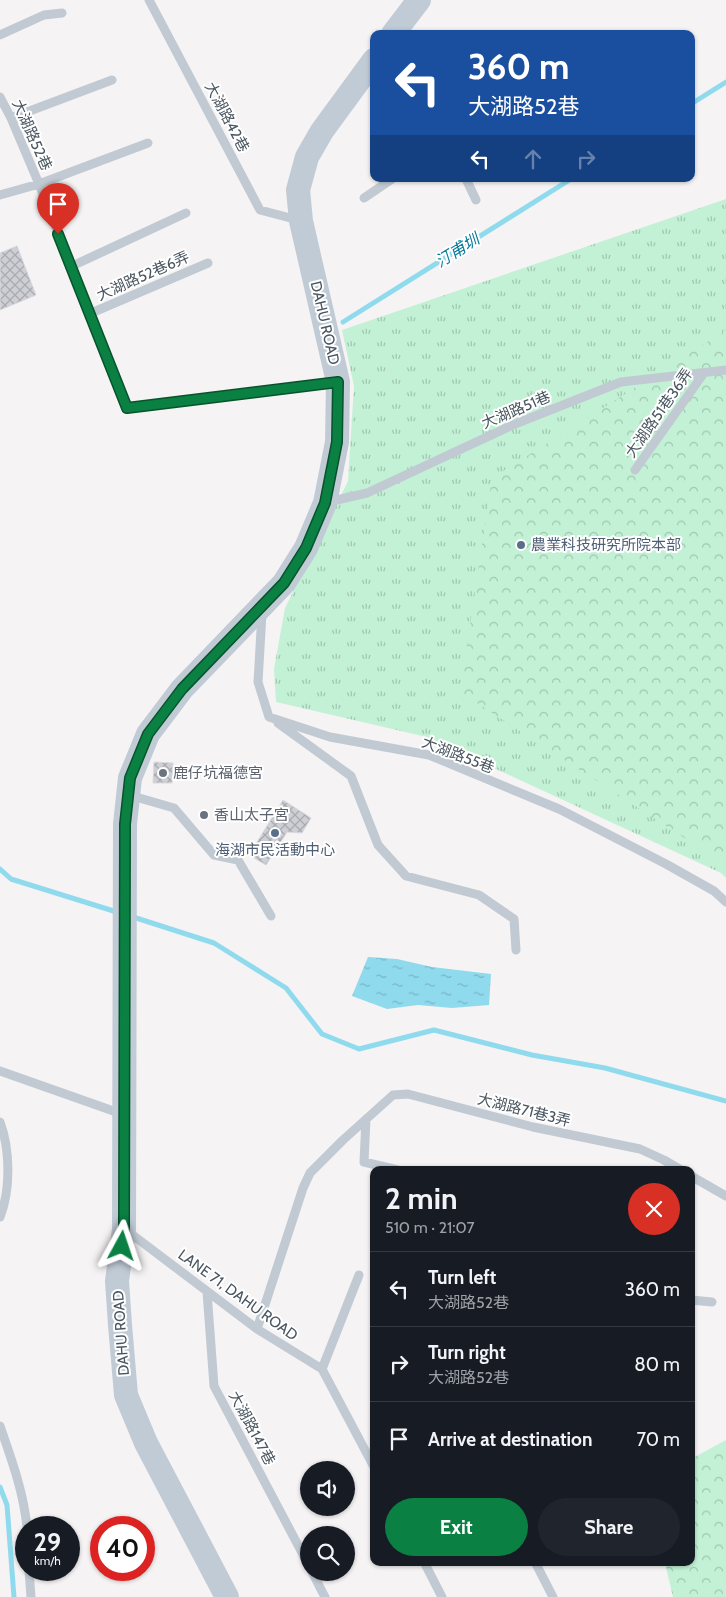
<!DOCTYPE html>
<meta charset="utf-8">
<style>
body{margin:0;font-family:Cabin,"Noto Sans TC",sans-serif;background:#20242c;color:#f1f3f6;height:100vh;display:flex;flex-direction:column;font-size:19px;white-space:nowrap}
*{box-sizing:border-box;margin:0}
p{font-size:16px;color:#9ea1a6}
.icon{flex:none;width:28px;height:28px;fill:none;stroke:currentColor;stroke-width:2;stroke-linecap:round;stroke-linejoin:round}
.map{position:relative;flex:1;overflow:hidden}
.side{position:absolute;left:370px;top:1166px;width:325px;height:400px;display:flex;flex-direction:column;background:#171b24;border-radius:10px;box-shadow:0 1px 4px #0004}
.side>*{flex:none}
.hud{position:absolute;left:370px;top:30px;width:325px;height:152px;border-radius:10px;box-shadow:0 1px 4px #0004;background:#1a4fa0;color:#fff;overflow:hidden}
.controls{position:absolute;left:300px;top:1461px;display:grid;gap:10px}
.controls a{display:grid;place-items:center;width:55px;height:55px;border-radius:50%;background:#171b24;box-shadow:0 1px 4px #0004;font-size:25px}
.speed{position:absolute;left:15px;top:1516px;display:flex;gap:10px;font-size:25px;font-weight:700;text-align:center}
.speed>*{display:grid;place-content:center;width:65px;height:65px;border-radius:50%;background:#171b24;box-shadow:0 1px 4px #0004;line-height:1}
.speed small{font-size:12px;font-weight:400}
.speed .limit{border:8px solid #d22;background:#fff;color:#111}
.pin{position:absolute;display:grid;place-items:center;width:42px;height:42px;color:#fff;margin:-51px -21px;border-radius:50% 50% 50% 0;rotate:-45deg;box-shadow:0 0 5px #0007}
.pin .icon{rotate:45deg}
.me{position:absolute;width:55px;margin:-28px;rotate:5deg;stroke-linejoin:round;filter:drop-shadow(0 0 4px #0008)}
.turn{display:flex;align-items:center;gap:18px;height:105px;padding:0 15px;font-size:22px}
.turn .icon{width:65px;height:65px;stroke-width:2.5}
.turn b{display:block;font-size:35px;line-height:42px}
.lanes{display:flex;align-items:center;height:48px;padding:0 15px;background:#0003;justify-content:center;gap:25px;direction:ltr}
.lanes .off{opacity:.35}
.round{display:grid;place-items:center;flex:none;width:52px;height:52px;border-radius:26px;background:#20242c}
.summary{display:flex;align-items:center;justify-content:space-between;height:85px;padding:0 15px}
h1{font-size:30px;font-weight:700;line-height:38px}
.primary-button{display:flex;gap:10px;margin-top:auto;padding:10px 15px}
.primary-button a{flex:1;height:58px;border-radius:30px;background:#0b8043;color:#fff;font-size:20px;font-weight:700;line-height:58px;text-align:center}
.primary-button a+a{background:#20242c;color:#f1f3f6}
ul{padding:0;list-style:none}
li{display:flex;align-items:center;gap:15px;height:75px;padding:0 15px;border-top:1px solid #363941}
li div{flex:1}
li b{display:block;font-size:19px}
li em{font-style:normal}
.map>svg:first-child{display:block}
.grass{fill:url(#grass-tufts)}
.forest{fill:url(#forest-crowns)}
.water{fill:url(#water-ripples)}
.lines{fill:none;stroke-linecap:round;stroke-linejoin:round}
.stream{stroke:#90daee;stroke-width:5}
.building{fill:url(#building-cross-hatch);stroke:#d7d9de}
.lane{stroke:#c1cad2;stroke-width:9}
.secondary{stroke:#c1cbd6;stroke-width:24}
.route-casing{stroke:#07532c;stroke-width:12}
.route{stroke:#0b8043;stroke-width:9}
.service-dot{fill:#5c6f8a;stroke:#fff;stroke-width:2}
.worship-dot{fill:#6b7280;stroke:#fff;stroke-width:2}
.labels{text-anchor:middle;stroke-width:4;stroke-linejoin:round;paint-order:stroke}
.street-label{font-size:15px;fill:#4a5661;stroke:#fff}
.service-label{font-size:15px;fill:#4e5e75;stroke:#fff;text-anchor:start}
.worship-label{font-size:15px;fill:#5b616d;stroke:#fff;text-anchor:start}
.water-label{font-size:16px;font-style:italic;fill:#0c7c9b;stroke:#fff}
</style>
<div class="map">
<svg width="726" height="1597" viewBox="0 0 726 1597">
<defs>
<pattern id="grass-tufts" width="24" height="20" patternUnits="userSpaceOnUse" patternTransform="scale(1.25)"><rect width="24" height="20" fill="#c3f1d5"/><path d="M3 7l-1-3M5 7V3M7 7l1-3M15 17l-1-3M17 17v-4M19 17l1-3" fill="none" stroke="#a0c6b0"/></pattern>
<pattern id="forest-crowns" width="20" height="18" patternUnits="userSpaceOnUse" patternTransform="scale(1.25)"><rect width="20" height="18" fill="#c3f1d5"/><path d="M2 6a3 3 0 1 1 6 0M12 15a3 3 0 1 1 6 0" fill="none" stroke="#a0c6b0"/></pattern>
<pattern id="water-ripples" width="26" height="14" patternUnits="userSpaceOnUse" patternTransform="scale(1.25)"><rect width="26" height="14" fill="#90daee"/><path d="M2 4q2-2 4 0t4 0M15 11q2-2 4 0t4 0" fill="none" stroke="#78b4c4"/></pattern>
<pattern id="building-cross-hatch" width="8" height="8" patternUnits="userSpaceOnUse" patternTransform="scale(1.25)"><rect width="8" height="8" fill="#cdcfd5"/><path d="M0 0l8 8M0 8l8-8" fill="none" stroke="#a8abb0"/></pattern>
</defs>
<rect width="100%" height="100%" fill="#f5f3f3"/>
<path class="grass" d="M726 199V878L721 873 427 737 276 702 274 669 285 608 348 481 354 386 342 330Z"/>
<path class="forest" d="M726 330V865L460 692 492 478Z
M726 1440V1597H673L665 1563 691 1562V1459Z"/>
<path class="water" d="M368 957 397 959 432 967 491 974 489 1005 452 1008 418 1005 387 1009 352 996Z"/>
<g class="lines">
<path class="stream" d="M691 104 726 82
M343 322 571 179
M0 869 11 879 120 913
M130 916 214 943 286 988 322 1034 359 1049 434 1030 532 1055 605 1068 726 1101
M0 1487 7 1505 14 1597"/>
</g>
<path class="building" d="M17 246 36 295 0 310V253Z
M154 762 173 763 172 783H153Z
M283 800 311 818 302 833 287 832 266 865 249 855Z"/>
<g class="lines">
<path class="lane" d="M149 0 260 210 298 220
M0 35 44 15 62 13
M0 97 11 118 39 184 127 408 337 382
M11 118 112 80
M466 179 476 200
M0 195 39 184 148 143
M364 198 392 179
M70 267 186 213
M89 314 208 263
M635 470 704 373
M328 502 367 493 515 424 621 382 726 370
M262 613 258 682 269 717 330 737 429 755 559 809 666 864 714 891 726 902
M278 723 351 776 378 845 406 876 479 895 514 919 516 950
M129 795 174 808 214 855 238 860 271 916
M0 1071 122 1114
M366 1119 364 1162 398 1170
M0 1122C10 1149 11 1189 0 1217
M691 1176 726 1196
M126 1230 257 1329 322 1369 374 1467
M207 1292 214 1386 309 1566
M691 1300 712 1302
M257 1329 303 1188 310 1173 343 1140 393 1095 408 1094 533 1127 640 1149 664 1160 681 1170
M322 1369 359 1275
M0 1426C11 1458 24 1493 27 1528
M424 1562 442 1597
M535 1562 553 1597
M29 1570 31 1597
M312 1572 325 1597"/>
<path class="secondary" d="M393 34 419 0
M227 1597 146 1443 126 1395 120 1325 117 1281 124 1229 125 824 130 778 148 734 182 689 284 583 306 548 325 503 337 442 338 382 301 221 298 190 307 157 322 131 374 60"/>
</g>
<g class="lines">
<g class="route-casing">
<path id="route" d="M58 234 127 408 338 382 337 442 325 503 306 548 284 583 182 689 148 734 130 778 125 824 124 1228 122 1246"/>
</g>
<use href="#route" class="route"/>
</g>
<g class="service-dot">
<circle cx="521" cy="545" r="5"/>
<circle cx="275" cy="833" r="5"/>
</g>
<g class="worship-dot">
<circle cx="163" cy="773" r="5"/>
<circle cx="204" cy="815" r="5"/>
</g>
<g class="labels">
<g class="street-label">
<text transform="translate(227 117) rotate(62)" y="5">大湖路42巷</text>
<text transform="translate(32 135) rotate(66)" y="5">大湖路52巷</text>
<text transform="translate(143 276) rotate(-24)" y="5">大湖路52巷6弄</text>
<text transform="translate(325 323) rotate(77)" y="5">DAHU ROAD</text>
<text transform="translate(516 410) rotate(-23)" y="5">大湖路51巷</text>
<text transform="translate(659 413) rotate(-55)" y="5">大湖路51巷36弄</text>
<text transform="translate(458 755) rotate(21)" y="5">大湖路55巷</text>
<text transform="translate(524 1110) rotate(14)" y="5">大湖路71巷3弄</text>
<text transform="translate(238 1295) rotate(36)" y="5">LANE 71, DAHU ROAD</text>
<text transform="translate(121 1333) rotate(-94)" y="5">DAHU ROAD</text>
<text transform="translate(252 1428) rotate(62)" y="5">大湖路147巷</text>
</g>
<g class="service-label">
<text x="531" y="550">農業科技研究所院本部</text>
<text x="275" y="855" text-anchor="middle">海湖市民活動中心</text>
</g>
<g class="worship-label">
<text x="173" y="778">鹿仔坑福德宮</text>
<text x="214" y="820">香山太子宮</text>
</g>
<g class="water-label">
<text transform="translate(457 250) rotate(-32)" y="6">汀甫圳</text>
</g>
</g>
</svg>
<div class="controls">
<a><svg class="icon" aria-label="sound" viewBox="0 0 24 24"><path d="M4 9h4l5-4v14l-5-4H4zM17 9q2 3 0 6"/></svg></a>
<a><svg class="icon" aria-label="search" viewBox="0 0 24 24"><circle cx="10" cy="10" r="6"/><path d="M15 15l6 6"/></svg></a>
</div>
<div class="speed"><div>29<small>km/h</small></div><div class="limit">40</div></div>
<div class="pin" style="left:58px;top:234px;background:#d93025"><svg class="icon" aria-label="arrive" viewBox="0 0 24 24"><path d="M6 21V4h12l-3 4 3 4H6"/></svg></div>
<svg class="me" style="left:122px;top:1246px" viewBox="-20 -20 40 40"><path d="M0-17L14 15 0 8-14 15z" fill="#0b8043" stroke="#fff" stroke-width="4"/></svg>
<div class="hud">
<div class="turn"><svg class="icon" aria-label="left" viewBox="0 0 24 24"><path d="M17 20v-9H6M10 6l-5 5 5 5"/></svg><div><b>360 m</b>大湖路52巷</div></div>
<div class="lanes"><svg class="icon" aria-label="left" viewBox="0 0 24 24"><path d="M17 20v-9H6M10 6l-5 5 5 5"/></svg><svg class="icon off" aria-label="ahead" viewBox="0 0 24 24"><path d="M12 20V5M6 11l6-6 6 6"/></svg><svg class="icon off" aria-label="right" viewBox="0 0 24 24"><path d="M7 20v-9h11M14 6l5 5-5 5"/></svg></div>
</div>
<section class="side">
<div class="summary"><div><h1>2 min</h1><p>510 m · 21:07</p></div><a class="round" style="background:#d93025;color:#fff"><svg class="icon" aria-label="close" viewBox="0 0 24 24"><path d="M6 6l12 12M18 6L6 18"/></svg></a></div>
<ul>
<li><svg class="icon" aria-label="left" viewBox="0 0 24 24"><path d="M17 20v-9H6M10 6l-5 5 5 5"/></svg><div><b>Turn left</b><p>大湖路52巷</p></div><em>360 m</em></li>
<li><svg class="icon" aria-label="right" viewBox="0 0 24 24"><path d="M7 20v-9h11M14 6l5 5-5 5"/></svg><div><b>Turn right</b><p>大湖路52巷</p></div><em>80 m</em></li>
<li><svg class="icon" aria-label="arrive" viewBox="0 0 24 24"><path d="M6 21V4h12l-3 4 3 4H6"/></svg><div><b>Arrive at destination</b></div><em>70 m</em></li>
</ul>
<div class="primary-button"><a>Exit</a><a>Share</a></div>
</section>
</div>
